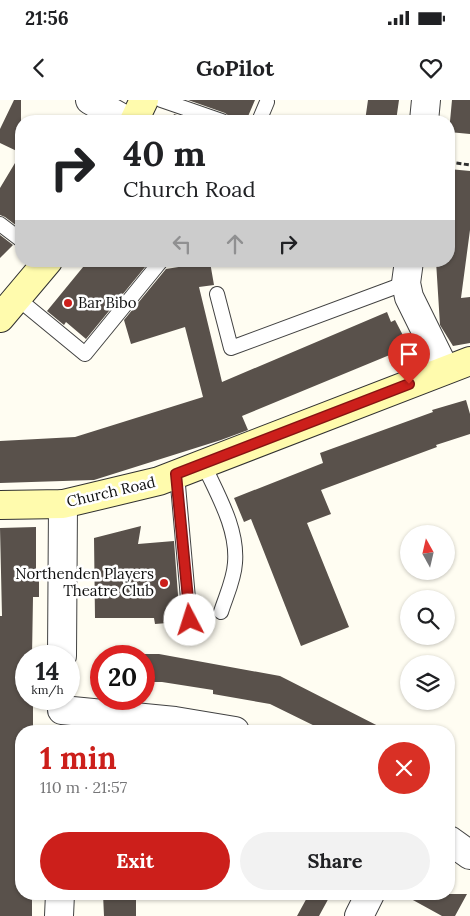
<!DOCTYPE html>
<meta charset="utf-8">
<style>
body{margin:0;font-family:Lora,serif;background:#f2f2f2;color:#202124;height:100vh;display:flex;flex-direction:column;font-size:19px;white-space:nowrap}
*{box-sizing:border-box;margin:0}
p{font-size:16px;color:#757577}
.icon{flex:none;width:28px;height:28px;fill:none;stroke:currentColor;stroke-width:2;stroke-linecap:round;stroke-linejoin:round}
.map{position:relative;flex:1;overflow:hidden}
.side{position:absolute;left:15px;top:625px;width:440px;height:175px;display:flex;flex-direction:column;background:#fff;border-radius:20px;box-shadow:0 1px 4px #0004}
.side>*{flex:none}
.hud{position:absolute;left:15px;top:15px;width:440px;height:152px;border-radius:20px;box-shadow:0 1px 4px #0004;background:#fff;color:#202124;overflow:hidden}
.needle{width:32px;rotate:352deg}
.fabs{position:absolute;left:400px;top:425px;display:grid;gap:10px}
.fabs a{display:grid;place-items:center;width:55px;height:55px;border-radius:50%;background:#fff;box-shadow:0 1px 4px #0004;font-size:25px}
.speed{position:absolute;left:15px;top:545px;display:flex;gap:10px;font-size:25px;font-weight:700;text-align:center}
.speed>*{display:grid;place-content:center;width:65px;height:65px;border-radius:50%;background:#fff;box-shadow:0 1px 4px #0004;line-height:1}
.speed small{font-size:12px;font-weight:400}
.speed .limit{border:8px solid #d22;background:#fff;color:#111}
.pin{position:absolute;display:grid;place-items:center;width:42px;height:42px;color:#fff;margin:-51px -21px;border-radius:50% 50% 50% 0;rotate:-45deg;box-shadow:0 0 5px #0007}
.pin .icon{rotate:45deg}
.me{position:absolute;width:55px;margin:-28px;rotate:355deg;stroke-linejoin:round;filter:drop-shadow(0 0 4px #0008)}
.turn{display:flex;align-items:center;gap:18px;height:105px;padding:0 25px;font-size:22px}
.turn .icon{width:65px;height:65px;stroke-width:2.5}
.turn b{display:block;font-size:35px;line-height:42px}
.lanes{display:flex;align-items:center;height:48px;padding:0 25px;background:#0003;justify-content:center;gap:25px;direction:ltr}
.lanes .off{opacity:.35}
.round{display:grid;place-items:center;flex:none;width:52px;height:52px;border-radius:26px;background:#f2f2f2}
.overview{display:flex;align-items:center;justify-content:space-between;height:85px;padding:0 25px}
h1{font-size:30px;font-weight:700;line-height:38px;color:#cc1f1b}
.button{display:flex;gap:10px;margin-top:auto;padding:10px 25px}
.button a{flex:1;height:58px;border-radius:30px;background:#cc1f1b;color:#fff;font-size:20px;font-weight:700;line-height:58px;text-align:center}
.button a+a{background:#f2f2f2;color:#202124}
.status{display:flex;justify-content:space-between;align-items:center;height:35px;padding:0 25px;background:#fff;direction:ltr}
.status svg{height:14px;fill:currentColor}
header{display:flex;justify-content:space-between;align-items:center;height:65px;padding:0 25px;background:#fff;font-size:22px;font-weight:700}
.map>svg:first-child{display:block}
.building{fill:#59514b}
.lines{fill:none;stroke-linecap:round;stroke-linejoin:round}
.lane-casing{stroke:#424242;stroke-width:16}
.street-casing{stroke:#424242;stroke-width:30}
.secondary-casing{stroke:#313131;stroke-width:30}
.path{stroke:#313131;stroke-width:3;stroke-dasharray:5 2.5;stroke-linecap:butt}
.lane{stroke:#fff;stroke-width:14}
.street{stroke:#fff;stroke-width:28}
.secondary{stroke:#fffbad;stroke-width:28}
.route-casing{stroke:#851412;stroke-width:12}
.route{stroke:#cc1f1b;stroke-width:9}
.poi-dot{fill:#cc1f1b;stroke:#fff;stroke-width:2}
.labels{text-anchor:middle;stroke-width:5;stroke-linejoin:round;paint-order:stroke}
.poi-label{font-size:15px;fill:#0f0f0f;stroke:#fff;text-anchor:start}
.street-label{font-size:15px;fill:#0f0f0f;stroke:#fff}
</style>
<div class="status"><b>21:56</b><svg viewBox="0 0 49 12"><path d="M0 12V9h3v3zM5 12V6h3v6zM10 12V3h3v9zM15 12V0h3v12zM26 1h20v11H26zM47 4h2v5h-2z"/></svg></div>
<header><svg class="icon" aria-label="back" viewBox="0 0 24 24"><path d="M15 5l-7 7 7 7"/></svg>GoPilot<svg class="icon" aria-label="heart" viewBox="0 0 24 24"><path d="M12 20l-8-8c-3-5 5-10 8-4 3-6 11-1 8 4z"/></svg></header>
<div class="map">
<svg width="470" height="816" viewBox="0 0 470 816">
<rect width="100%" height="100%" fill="#fffdf2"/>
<path class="building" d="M14 0H21V129L5 117 0 115V88L21 53 0 43V29Z
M188 0H255L246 21H231L229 16 225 13Z
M368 0H399L396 21H365Z
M452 0H470V34L449 32Z
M174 14 196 21H171Z
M449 69 470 71V130L461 198 470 197V243L453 246 440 225 436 161H449Z
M0 135 13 145 0 158Z
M88 161H150L86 239 66 222 64 225 47 211Z
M210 162 214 185 199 187 222 282 387 212 391 222 395 220 409 247 242 316 248 330 221 340 94 380 0 383V341L75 337 203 297 185 227 131 244 124 220 166 169Z
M466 300 470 314V334L436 345 437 347 321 390 331 414 307 423 349 527 301 546 251 419 244 422 234 398 323 363 320 353 433 312 432 310Z
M141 426 138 444 174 441 180 522 155 524 154 518H95L94 438Z
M36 427V474H39V497H33L32 556H26V599H33V631H21V794H32V816H0V516H2L0 428Z
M144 554H159L280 576 388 631H325L270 604 213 594V590L162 582H144Z
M103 794H136V816H104Z
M309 794H331L319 816H297Z
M402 794H467L455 816H442Z"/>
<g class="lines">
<g class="lane-casing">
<path id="lane" d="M161 0 222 21
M259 21 267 2
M0 124 21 140
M217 194 231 248 406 183
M17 198 85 254 161 161
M203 363C217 394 238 428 235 463 234 480 226 496 221 512
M177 374 190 521"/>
</g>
<g class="street-casing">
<path id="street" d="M90 0 127 21
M424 21 426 0
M409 161 406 183 409 197 445 270
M62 556 63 404
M62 610 175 621 235 631
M449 740 470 755
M59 816 60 794
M359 816 370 794"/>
</g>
<g class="secondary-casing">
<path id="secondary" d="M134 21 144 0
M0 218 48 161
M0 405 63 404 159 381 470 261"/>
</g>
<path class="path" d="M449 62 470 65"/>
<use href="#lane" class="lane"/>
<use href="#street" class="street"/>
<use href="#secondary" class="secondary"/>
</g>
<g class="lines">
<g class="route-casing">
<path id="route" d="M190 520 176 374 409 284"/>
</g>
<use href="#route" class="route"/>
</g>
<g class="poi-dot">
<circle cx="68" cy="203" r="5"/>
<circle cx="164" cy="483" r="5"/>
</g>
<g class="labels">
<g class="poi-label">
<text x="78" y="208">Bar Bibo</text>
<text x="154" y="479" text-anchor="end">Northenden Players<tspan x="154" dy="17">Theatre Club</tspan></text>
</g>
<g class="street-label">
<text transform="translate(111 392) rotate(-13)" y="5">Church Road</text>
</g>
</g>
</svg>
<div class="fabs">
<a><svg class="needle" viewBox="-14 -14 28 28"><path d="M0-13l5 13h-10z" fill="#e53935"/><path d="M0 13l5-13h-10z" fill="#757577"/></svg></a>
<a><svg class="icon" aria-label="search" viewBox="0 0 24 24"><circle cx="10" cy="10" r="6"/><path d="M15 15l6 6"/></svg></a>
<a><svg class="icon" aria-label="layers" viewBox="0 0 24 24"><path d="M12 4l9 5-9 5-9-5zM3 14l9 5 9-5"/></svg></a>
</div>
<div class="speed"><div>14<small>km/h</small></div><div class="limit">20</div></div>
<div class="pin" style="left:409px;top:284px;background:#d93025"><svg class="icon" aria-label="arrive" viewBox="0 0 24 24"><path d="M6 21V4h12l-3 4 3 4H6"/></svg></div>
<svg class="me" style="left:190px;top:520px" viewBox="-20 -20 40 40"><circle r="19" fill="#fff"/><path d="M0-13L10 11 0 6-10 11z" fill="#cc1f1b"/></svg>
<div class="hud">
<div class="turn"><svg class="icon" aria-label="right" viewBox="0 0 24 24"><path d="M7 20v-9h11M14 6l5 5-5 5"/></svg><div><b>40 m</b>Church Road</div></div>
<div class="lanes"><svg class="icon off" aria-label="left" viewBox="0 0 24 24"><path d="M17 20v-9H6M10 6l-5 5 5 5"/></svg><svg class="icon off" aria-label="ahead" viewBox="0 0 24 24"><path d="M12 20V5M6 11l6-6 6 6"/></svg><svg class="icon" aria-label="right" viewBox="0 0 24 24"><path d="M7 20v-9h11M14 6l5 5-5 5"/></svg></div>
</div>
<section class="side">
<div class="overview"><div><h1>1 min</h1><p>110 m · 21:57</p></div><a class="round" style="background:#d93025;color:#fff"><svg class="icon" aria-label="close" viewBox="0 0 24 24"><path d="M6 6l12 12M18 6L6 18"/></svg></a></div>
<div class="button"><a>Exit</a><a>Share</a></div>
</section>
</div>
